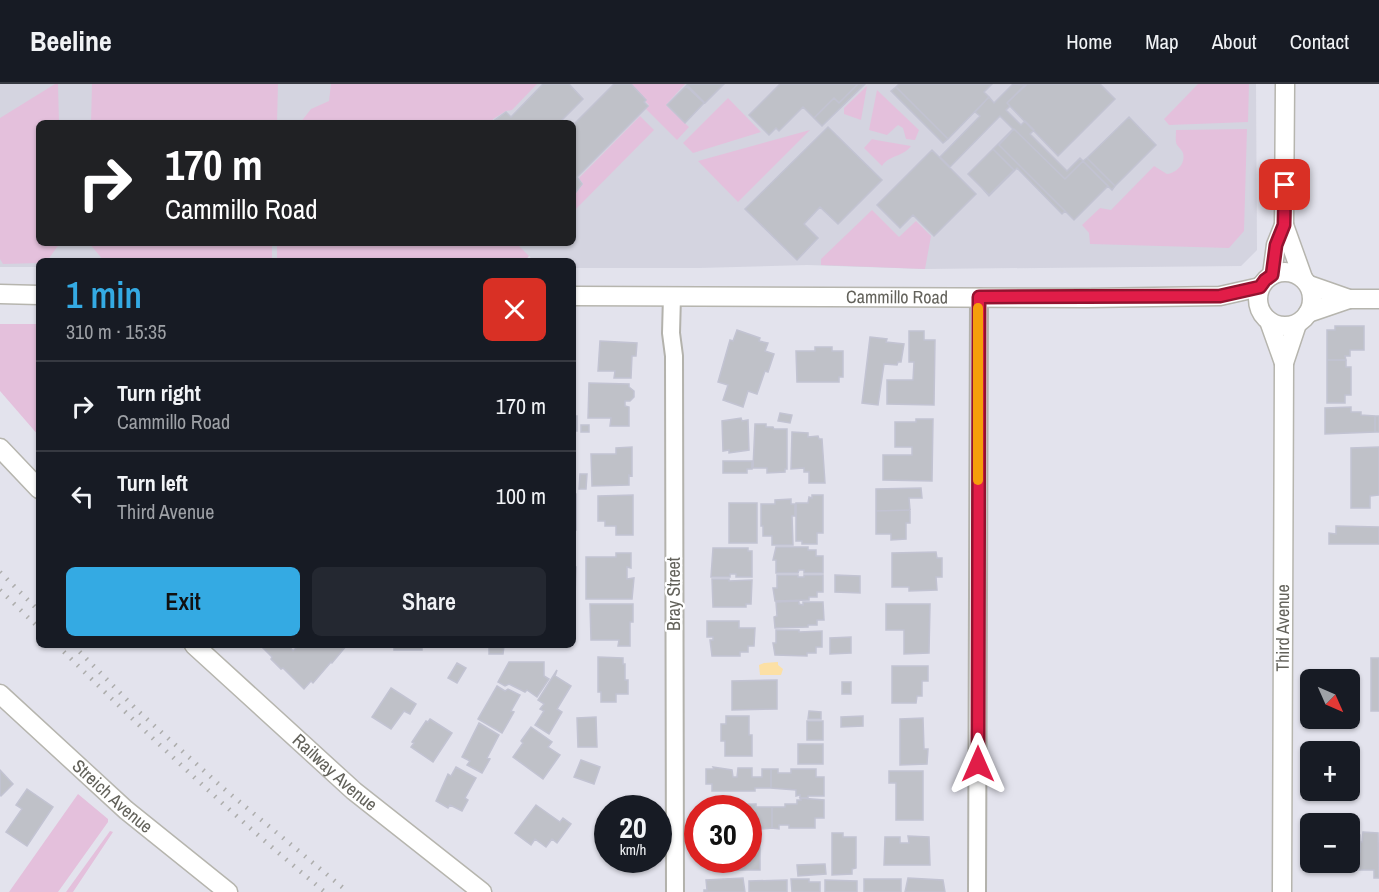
<!DOCTYPE html>
<meta charset="utf-8">
<style>
body{margin:0;font-family:"Archivo Narrow",sans-serif;background:#242831;color:#f1f3f6;height:100vh;display:flex;flex-direction:column;font-size:22px;white-space:nowrap}
*{box-sizing:border-box;margin:0}
p{font-size:20px;color:#9ea1a6}
.icon{flex:none;width:33px;height:33px;fill:none;stroke:currentColor;stroke-width:2;stroke-linecap:round;stroke-linejoin:round}
.map{position:relative;flex:1;overflow:hidden}
.side{position:absolute;left:36px;top:174px;width:540px;height:390px;display:flex;flex-direction:column;background:#171b24;border-radius:9px;box-shadow:0 2px 4px #0004}
.side>*{flex:none}
.banner{position:absolute;left:36px;top:36px;width:540px;height:126px;border-radius:9px;box-shadow:0 2px 4px #0004;background:#202124;color:#fff;overflow:hidden}
.needle{width:39px;rotate:135deg}
.fabs{position:absolute;left:1300px;top:585px;display:grid;gap:12px}
.fabs a{display:grid;place-items:center;width:60px;height:60px;border-radius:9px;background:#171b24;box-shadow:0 2px 4px #0004;font-size:30px}
.speed{position:absolute;left:594px;top:711px;display:flex;gap:12px;font-size:30px;font-weight:700;text-align:center}
.speed>*{display:grid;place-content:center;width:78px;height:78px;border-radius:50%;background:#171b24;box-shadow:0 2px 4px #0004;line-height:1}
.speed small{font-size:15px;font-weight:400}
.speed .limit{border:9px solid #d22;background:#fff;color:#111}
.pin{position:absolute;display:grid;place-items:center;width:51px;height:51px;color:#fff;margin:-26px;border-radius:12px;box-shadow:0 3px 9px #0006}
.me{position:absolute;width:66px;margin:-33px;rotate:0deg;stroke-linejoin:round;filter:drop-shadow(0 0 4px #0008)}
.turn{display:flex;align-items:center;gap:21px;height:126px;padding:0 30px;font-size:27px}
.turn .icon{width:78px;height:78px;stroke-width:2.5}
.turn b{display:block;font-size:42px;line-height:51px}
.round{display:grid;place-items:center;flex:none;width:63px;height:63px;border-radius:9px;background:#242831}
.summary{display:flex;align-items:center;justify-content:space-between;height:102px;padding:0 30px}
h1{font-size:36px;font-weight:600;line-height:45px;color:#34aae3}
.button{display:flex;gap:12px;margin-top:auto;padding:12px 30px}
.button a{flex:1;height:69px;border-radius:9px;background:#34aae3;color:#111;font-size:24px;font-weight:600;line-height:69px;text-align:center}
.button a+a{background:#242831;color:#f1f3f6}
ul{padding:0;list-style:none}
li{display:flex;align-items:center;gap:18px;height:90px;padding:0 30px;border-top:2px solid #363941}
li div{flex:1}
li b{display:block;font-size:22px}
li em{font-style:normal}
header{display:flex;align-items:center;gap:36px;box-sizing:border-box;height:84px;padding:0 30px;background:#171b24;border-bottom:2px solid #363941}
header strong{font-size:28px}
nav{display:flex;gap:33px;margin-inline-start:auto;font-size:21px}
.map>svg:first-child{display:block}
.education{fill:#d4d4e0;fill-rule:evenodd}
.green{fill:#e4c0dc}
.water{fill:#fce0a5}
.building{fill:#bfc1c8;stroke:#c2c3d2;stroke-width:1.5}
.lines{fill:none;stroke-linecap:round;stroke-linejoin:round}
.street-casing{stroke:#b3b2ac;stroke-width:20}
.secondary-casing{stroke:#b6b5ae;stroke-width:21}
.street{stroke:#fff;stroke-width:16}
.secondary{stroke:#fff;stroke-width:18}
.rail{stroke:#adadac;stroke-width:4.5;stroke-dasharray:1.5 8;stroke-linecap:butt}
.route-casing{stroke:#92132f;stroke-width:15}
.route{stroke:#e11d48;stroke-width:10}
.slow{stroke:#f59e0b;stroke-width:10}
.labels{text-anchor:middle;stroke-width:4.5;stroke-linejoin:round;paint-order:stroke}
.street-label{font-size:18px;fill:#63625b;stroke:#fff}
</style>
<header>
<strong>Beeline</strong>
<nav><a>Home</a><a>Map</a><a>About</a><a>Contact</a></nav>
</header>
<div class="map">
<svg width="1379" height="808" viewBox="0 0 1379 808">
<rect width="100%" height="100%" fill="#e3e3ed"/>
<path class="education" d="M0 0H1256L1257 166 1241 182 925 185 807 181 699 184H573V177H534L529 172 524 177H39V183H0ZM39 39H573V159H39Z"/>
<path class="green" d="M55 0H58L59 39H39V159H60L47 177H39V179L3 180 0 175V34Z
M92 0H278L277 39H91Z
M331 0H537L512 26 506 27 493 35 494 39H300L311 25 329 17Z
M628 0H685L666 21 689 43 677 56 646 25 649 21Z
M1198 0H1249L1248 38 1169 41 1164 35 1166 33Z
M867 2 861 36 844 30V24Z
M877 6 919 46 915 56 906 55 903 44 898 41 887 51 869 46Z
M728 14 761 48 693 69 683 59Z
M640 32 654 46 573 128V113L583 100 579 94Z
M1247 45 1244 147 1229 164 1090 160 1089 149 1082 141 1100 124 1111 126 1154 82 1167 90C1176 89 1186 80 1183 69 1182 66 1179 64 1177 61 1175 58 1176 51 1176 46Z
M810 46 738 118 698 77Z
M872 55 876 56 911 62C903 73 889 71 882 82L864 64Z
M872 126 899 153 916 137 931 152 925 185 821 181V175Z
M89 159H272V177H104Z
M277 159H516L529 172 524 177H277Z
M0 240H39V352L0 307Z
M78 710 108 735V738L58 808H9Z
M110 747 113 748 73 808H66Z"/>
<path class="water" d="M778 578V581L783 585 781 591H760L759 581 764 579Z"/>
<path class="building" d="M543 0H569L583 15 559 39H497L495 36 506 28 511 33Z
M614 0H631L646 16 644 18 648 22 577 93 582 100 573 112V41Z
M688 0H724L705 19 687 1Z
M780 0H858L839 19 834 14 814 34 803 23 779 47 776 44 769 51 749 31Z
M858 0H865L822 42 814 34 834 14 839 19Z
M899 0H992L984 8 989 13 948 55 896 3Z
M1013 0 1026 1 1007 19 1010 22 1006 26 1021 41 1025 37 1034 46 1030 50 1067 87 1080 74 1083 77 1065 95 1014 45 999 61 1065 127 1062 130 1017 84 989 112 982 104 989 111 1014 86 993 65 1013 45 1000 32 950 83 940 73 980 32 975 28 989 13 994 19Z
M1026 0H1100L1115 15 1058 72 1007 19Z
M686 2 704 19 685 39 667 21Z
M896 3 948 55 943 59 891 7Z
M1129 33 1156 61 1115 102 1087 74Z
M828 43 882 96 838 140 820 123 804 140 818 154 797 176 745 125Z
M1014 45 1065 95 1083 77 1108 102 1074 136 999 61Z
M993 65 1014 86 989 111 968 90Z
M932 66 976 110 934 152 913 131 900 144 877 121Z
M1087 74 1115 102 1112 106 1083 77Z
M1335 242H1364V266H1350V272H1345L1346 276H1327V246H1335Z
M737 246 760 254 759 257 768 259 765 267 774 270 768 288 765 287 757 310 748 307 743 323 723 316 728 301 718 298 730 256 733 257Z
M909 247H924V256H935L934 321 887 320V296H913L914 278H909Z
M870 253 887 255 886 258 904 260 901 278H898L897 281 884 280 878 321 862 319Z
M600 257 637 259 636 272H632L631 294H614L615 287H598Z
M815 263H832V267H843V293H839V298H797L796 267H815Z
M1327 276H1346V283H1351V311H1345V319H1327Z
M589 299 629 300V303L634 307V313L630 317H625V322L629 323V342H610L611 334H588Z
M1351 323V328H1361V331L1375 332V348L1325 350V324Z
M780 329 792 331 790 339 778 337Z
M573 332H577V347H573Z
M1375 332H1379V348H1375Z
M741 334 742 337 748 336 749 366 729 369V366L723 367 722 337Z
M916 335H933L932 397 883 396V371H912V363H895V338H916Z
M755 340H766V343H773L774 345H787V385H785V388L767 389V384H753Z
M581 341H589V348H581Z
M792 348 808 349V353L818 352 819 355H822L825 399H809V388H804V384L791 385Z
M632 363V392L629 391V401L592 402 591 370H616V364Z
M1379 363V411L1370 412V424H1351V364Z
M723 377H752V385H747V389H723Z
M580 390H587L586 405H579Z
M921 404 922 414H909L910 426 876 427V405Z
M573 410H576V446H573Z
M633 411V451H616V442H605V437H598V412Z
M812 411H823V449H817V460H802V457H796V419H808L809 413 812 414Z
M791 415V420H795V432H792L793 461H772V452H763V442H761V420H775V416Z
M729 419H757V459H729Z
M910 426V439H906V455L891 456V450H876V427Z
M1336 442 1379 443V460H1329V449L1336 450Z
M776 463H808V466H816V472H823V489H804V486H799L798 489H776V476H773Z
M713 464H748V467H752V493H736V490H730V493H711Z
M936 468 937 474H942V493H936L937 506 909 507V503H892V469Z
M616 469H631V484L627 483V495L634 494 632 515H586V473H616Z
M573 483H576L575 515H573Z
M777 491H798V493H804V491H823V508H817V513H809V516L775 517 773 504H777Z
M835 491 860 492V509L835 508Z
M712 495H729V497L752 496 751 520H746V523H713Z
M799 517V520L803 521V518H823L824 536H817V541H808V543L775 544 774 533 777 532 776 518Z
M590 520H633V538H630V562H618L619 556H591Z
M886 520H930L929 569 904 570V546H886Z
M707 537H739V544H755L754 562H748V568H740V572H712L710 556H713V553H707Z
M776 546H799V548L822 547V563H816V569H807V572L775 571 773 559H776Z
M851 553V569L830 570V554Z
M260 561H288L293 567 297 563 295 561H347L332 579 331 578 313 599 311 597 304 605 283 584 281 585 271 575 272 573Z
M394 561H422V566H394Z
M489 561 504 562 503 570H489Z
M598 573 623 574V580H625V596H628V610H616V618H601V608H598Z
M1371 574H1379V627H1371Z
M509 578H544V592L549 595 537 613 527 606 525 608 509 600 505 602 498 598Z
M457 579 466 584 457 599 448 594Z
M892 582H928V597H922V612H917L916 619H892Z
M557 586 555 592 571 602 557 625 562 628 549 650 535 641 544 627 540 625 544 620 538 616Z
M777 596V625L732 626V597Z
M842 598H851V610H842Z
M497 602 505 607 508 605 520 611 511 627 514 628 502 649 478 635Z
M391 604 416 620 410 630 404 627 391 645 372 633Z
M809 627 821 628V635H808Z
M726 632H749V651H752V672H725V657H721V640H726Z
M863 632V642L841 643V633Z
M596 633 597 663H578L577 634Z
M923 634 924 665H928L927 680 900 681V635Z
M430 635 452 649 433 678 411 663 414 659 412 658 426 637 428 638Z
M807 637H823V656H807Z
M479 639 499 651 487 674 490 675 482 689 467 681 470 677 462 673Z
M531 643 552 658 548 663 560 671 543 695 513 673 523 659 521 657Z
M798 660H823V680H798Z
M581 676 600 683 594 700 574 693Z
M456 683 476 694 465 714 468 716 462 727 450 721 448 724 436 717 448 690 451 692Z
M713 683 732 686 733 693H737L738 684H752V693H762V685H771V704H755V707H712V700H706V685H714Z
M771 685H778V689H791V685H816V693H824V712H808V714H800V711L796 712V706L771 704Z
M0 686 13 700 1 712 0 711Z
M889 687H923V736H896V699H889Z
M27 705 53 723 27 762 6 748 22 725 16 721Z
M800 714 824 716V734H815V744H789V741H779V745L772 744V723H785V720H797V716H801Z
M756 720V723H772V744L761 745V740L753 741V744H748V724H712V721Z
M536 721 560 738 563 734 571 740 557 759 552 755 546 763 535 755 531 761 515 749Z
M1363 748 1378 749 1379 794H1374V786H1359L1360 758H1362Z
M748 749H760V786H736V776H748Z
M832 749H843V753H856V784L852 785V790L832 791Z
M1350 751H1360V768H1355V778H1350Z
M908 752 929 753 930 781H884L885 753H900V759H909Z
M825 780 826 790 798 792 797 781Z
M743 794 745 808H704V806H707L706 796Z
M908 794 943 796 945 808H905Z
M791 795H809V798H820V808H792Z
M864 795H901V808H864Z
M787 796V808H749V797Z
M825 796 857 797V808H825Z"/>
<g class="lines">
<g class="street-casing">
<path id="street" d="M672 212 671 249 674 272 675 808
M977 808 979 213"/>
</g>
<g class="secondary-casing">
<g id="secondary">
<path d="M1284 141 1303 194"/>
<circle cx="1285" cy="215" r="27"/>
<path d="M1272 191 1276 161 1284 141 1285 0"/>
<path d="M1309 201 1349 215H1379"/>
<path d="M0 210 39 211"/>
<path id="s1" d="M573 212 1087 214 1220 212 1260 203"/>
<path d="M1308 229 1349 215"/>
<path d="M1269 237 1284 279"/>
<path d="M0 364 39 405"/>
<path id="s2" d="M194 561 354 707 482 808"/>
<path id="s3" d="M0 610 126 726 228 808"/>
<path id="s4" d="M1282 808 1284 279 1297 240"/>
</g>
</g>
<use href="#street" class="street"/>
<use href="#secondary" class="secondary"/>
<path class="rail" d="M0 488 39 527
M0 506 39 544
M57 561C145 648 230 730 325 808
M73 561 137 626 223 704 348 808"/>
</g>
<g class="lines">
<g class="route-casing">
<path id="route" d="M978 680 979 213 1220 212 1260 203 1265 196 1272 191 1276 161 1284 141 1285 101"/>
</g>
<use href="#route" class="route"/>
<path class="slow" d="M978 396V224"/>
</g>
<g class="labels">
<g class="street-label">
<text dy="6" stroke="none"><textPath href="#s1" startOffset="324">Cammillo Road</textPath></text>
<text transform="translate(674 510) rotate(-90)" y="6">Bray Street</text>
<text dy="6" stroke="none"><textPath href="#s4" startOffset="264">Third Avenue</textPath></text>
<text dy="6" stroke="none"><textPath href="#s2" startOffset="190">Railway Avenue</textPath></text>
<text dy="6" stroke="none"><textPath href="#s3" startOffset="152">Streich Avenue</textPath></text>
</g>
</g>
</svg>
<div class="fabs">
<a><svg class="needle" viewBox="-14 -14 28 28"><path d="M0-13l5 13h-10z" fill="#e53935"/><path d="M0 13l5-13h-10z" fill="#9ea1a6"/></svg></a>
<a>+</a>
<a>−</a>
</div>
<div class="speed"><div>20<small>km/h</small></div><div class="limit">30</div></div>
<div class="pin" style="left:1285px;top:101px;background:#d93025"><svg class="icon" aria-label="arrive" viewBox="0 0 24 24"><path d="M6 21V4h12l-3 4 3 4H6"/></svg></div>
<svg class="me" style="left:978px;top:680px" viewBox="-20 -20 40 40"><path d="M0-17L14 15 0 8-14 15z" fill="#e11d48" stroke="#fff" stroke-width="4"/></svg>
<div class="banner">
<div class="turn"><svg class="icon" aria-label="right" viewBox="0 0 24 24"><path d="M7 20v-9h11M14 6l5 5-5 5"/></svg><div><b>170 m</b>Cammillo Road</div></div>
</div>
<section class="side">
<div class="summary"><div><h1>1 min</h1><p>310 m · 15:35</p></div><a class="round" style="background:#d93025;color:#fff"><svg class="icon" aria-label="close" viewBox="0 0 24 24"><path d="M6 6l12 12M18 6L6 18"/></svg></a></div>
<ul>
<li><svg class="icon" aria-label="right" viewBox="0 0 24 24"><path d="M7 20v-9h11M14 6l5 5-5 5"/></svg><div><b>Turn right</b><p>Cammillo Road</p></div><em>170 m</em></li>
<li><svg class="icon" aria-label="left" viewBox="0 0 24 24"><path d="M17 20v-9H6M10 6l-5 5 5 5"/></svg><div><b>Turn left</b><p>Third Avenue</p></div><em>100 m</em></li>
</ul>
<div class="button"><a>Exit</a><a>Share</a></div>
</section>
</div>
